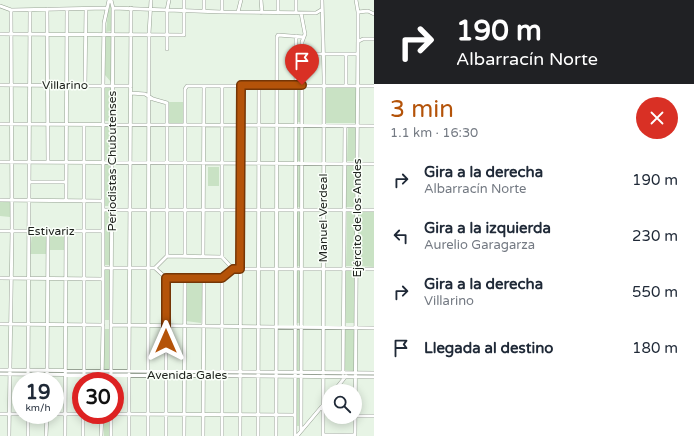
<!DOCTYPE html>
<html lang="es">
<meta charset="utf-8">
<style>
body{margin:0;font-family:"Varela Round",sans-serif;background:#f6f6f7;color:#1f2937;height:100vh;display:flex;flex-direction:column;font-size:15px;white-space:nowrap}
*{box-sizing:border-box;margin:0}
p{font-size:13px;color:#747a83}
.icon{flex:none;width:22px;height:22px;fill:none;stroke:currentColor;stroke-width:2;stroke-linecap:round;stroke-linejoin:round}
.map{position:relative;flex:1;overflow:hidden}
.side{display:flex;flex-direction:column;background:#fff;width:320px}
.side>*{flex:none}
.banner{background:#202124;color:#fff;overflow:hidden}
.tools{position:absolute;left:322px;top:384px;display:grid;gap:8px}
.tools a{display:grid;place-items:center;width:40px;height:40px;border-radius:50%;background:#fff;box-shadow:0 2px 10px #0003;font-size:20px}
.speed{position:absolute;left:12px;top:372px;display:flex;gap:8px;font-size:20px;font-weight:700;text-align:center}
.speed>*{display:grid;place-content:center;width:52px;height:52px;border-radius:50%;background:#fff;box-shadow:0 2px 10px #0003;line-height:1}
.speed small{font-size:10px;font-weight:400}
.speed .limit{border:6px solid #d22;background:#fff;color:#111}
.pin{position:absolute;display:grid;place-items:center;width:34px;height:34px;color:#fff;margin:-41px -17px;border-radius:50% 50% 50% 0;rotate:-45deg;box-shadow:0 0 4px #0007}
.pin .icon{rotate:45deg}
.me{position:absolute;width:44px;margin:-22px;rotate:0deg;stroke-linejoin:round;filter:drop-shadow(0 0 3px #0008)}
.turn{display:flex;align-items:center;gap:14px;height:84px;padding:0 16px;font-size:18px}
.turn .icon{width:52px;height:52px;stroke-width:2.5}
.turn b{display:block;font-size:28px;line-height:34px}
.round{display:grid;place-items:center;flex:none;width:42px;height:42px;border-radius:21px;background:#f6f6f7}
.headline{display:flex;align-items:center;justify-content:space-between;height:68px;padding:0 16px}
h1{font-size:24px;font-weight:600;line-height:30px;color:#b45309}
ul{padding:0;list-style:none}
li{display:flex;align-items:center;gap:12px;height:56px;padding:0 16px}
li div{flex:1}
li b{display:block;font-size:15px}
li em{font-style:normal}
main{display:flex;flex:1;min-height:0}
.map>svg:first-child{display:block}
.green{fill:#c9e2c4}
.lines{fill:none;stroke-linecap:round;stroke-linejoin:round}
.minor-casing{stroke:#97a294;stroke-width:4}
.minor{stroke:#fff;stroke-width:3}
.route-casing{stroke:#753606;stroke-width:10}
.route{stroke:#b45309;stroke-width:7}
.labels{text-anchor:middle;stroke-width:3;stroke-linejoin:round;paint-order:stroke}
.street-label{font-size:12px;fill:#1d211c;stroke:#fafff9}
</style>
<main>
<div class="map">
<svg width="374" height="436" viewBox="0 0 374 436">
<rect width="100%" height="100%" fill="#e7f4e5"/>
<path class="green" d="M111 4V31L106 32 108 11Z
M106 35H111V82L105 75Z
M105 86H111V121H105Z
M326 86H357V123H326Z
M297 87H301V122H297Z
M168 102H184V123H168Z
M105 124H110V160H105Z
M348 126H357V161H347Z
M297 127H301V161H297Z
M104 164H110V206H105Z
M297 164H301V207H297Z
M347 165H356V207H346Z
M208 167H219V186H208Z
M0 201 10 202V217L0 216Z
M358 211H374V267L358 266Z
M104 212H110V265H104Z
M297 212H301V266H297Z
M347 212H356L355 266H346Z
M32 233 46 234 47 254H30Z
M50 234H64L65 250H49Z
M104 269H110V320H104Z
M297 270H301V323H297Z
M346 270H355V323H346Z
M188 279H200L203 282 201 323 186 321V281Z
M104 329H110V369H104Z
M297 329H301L300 370H297Z
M345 329H354V371L345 370Z
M296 376H300V426H296Z
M104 415H110L109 436H104Z"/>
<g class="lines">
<g class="minor-casing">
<path id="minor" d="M111 0 113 8 111 324
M204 0V11
M261 0 262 13
M322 0 324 77 323 436
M0 6 11 10 107 8
M113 8 222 12 316 13 321 10
M47 9 48 162
M222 12V0
M238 12 241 0
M296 12V0
M358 12 368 11 374 14
M278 13V0
M0 34 184 35V0
M359 41 363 39H374
M167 49V10L169 0
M302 54H358
M346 54V85
M0 85 131 86
M85 85 86 9
M131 93 145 94 153 99 167 103V256
M0 124 374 126
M84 125V381
M0 162 374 164
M30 182H66
M0 200 103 201
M66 201 67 9
M103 210H374
M0 231H103
M185 256V89L187 86H374
M203 256 204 86
M222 257V86
M103 268H155
M155 268 167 256 222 257 233 269
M155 268 166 278H222L233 269
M233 269H374
M0 278 102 279
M0 324 102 325
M103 324V85L104 23 109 0
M111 325 374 328
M111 325V381
M0 370 374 373
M129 371 131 8
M148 371 149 34 151 0
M0 374 374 377
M148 374V436
M343 374 345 126
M28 381 30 10
M47 381 48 231
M102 381 103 326
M334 391 346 376
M0 414H21
M55 414H81
M115 414 295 415
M83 415V436
M111 415V436
M355 416H374
M301 431 302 42 305 34 301 13
M323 435H355
M9 436 12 231 11 10
M28 436V415
M46 436 47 415
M65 436 66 231
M101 436 102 415
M129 436V374
M166 436V278
M184 436 185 278
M203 436 204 278
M222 436V278
M240 436 241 85
M258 436 259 85
M276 436 277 37 278 35 304 37
M295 436 296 36
M297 436 329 398
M355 436 358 37V12L356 0"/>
</g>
<use href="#minor" class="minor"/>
</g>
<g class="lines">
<g class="route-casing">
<path id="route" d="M166 341V278H222L233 269H240L241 85H302"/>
</g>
<use href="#route" class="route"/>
</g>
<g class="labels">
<g class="street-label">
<text x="65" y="89">Villarino</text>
<text transform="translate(112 161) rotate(-90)" y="4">Periodistas Chubutenses</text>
<text transform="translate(323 218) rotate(-90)" y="4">Manuel Verdeal</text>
<text transform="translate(357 218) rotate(-90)" y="4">Ejército de los Andes</text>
<text x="51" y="235">Estivariz</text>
<text x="187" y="379">Avenida Gales</text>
</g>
</g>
</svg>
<div class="tools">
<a><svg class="icon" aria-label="search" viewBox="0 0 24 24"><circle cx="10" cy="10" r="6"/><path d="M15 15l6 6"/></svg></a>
</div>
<div class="speed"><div>19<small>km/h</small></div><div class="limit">30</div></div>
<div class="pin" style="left:302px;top:85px;background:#d93025"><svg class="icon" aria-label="arrive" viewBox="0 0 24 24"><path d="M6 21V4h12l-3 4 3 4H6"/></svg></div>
<svg class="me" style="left:166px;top:341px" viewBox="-20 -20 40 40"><path d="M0-17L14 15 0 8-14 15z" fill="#b45309" stroke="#fff" stroke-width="4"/></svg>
</div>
<section class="side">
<div class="banner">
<div class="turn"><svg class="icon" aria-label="right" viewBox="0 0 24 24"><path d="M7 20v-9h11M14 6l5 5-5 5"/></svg><div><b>190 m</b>Albarracín Norte</div></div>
</div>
<div class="headline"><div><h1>3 min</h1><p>1.1 km · 16:30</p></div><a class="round" style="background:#d93025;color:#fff"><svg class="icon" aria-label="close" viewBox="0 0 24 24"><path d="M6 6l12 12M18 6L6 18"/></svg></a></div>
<ul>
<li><svg class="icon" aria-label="right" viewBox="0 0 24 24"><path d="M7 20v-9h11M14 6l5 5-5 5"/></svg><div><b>Gira a la derecha</b><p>Albarracín Norte</p></div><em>190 m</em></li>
<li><svg class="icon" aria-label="left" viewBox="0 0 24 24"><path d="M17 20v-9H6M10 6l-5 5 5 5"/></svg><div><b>Gira a la izquierda</b><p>Aurelio Garagarza</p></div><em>230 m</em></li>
<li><svg class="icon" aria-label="right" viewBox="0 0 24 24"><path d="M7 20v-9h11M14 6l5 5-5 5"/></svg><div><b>Gira a la derecha</b><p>Villarino</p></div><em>550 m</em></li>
<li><svg class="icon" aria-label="arrive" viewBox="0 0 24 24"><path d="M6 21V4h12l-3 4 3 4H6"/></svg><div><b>Llegada al destino</b></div><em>180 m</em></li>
</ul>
</section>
</main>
